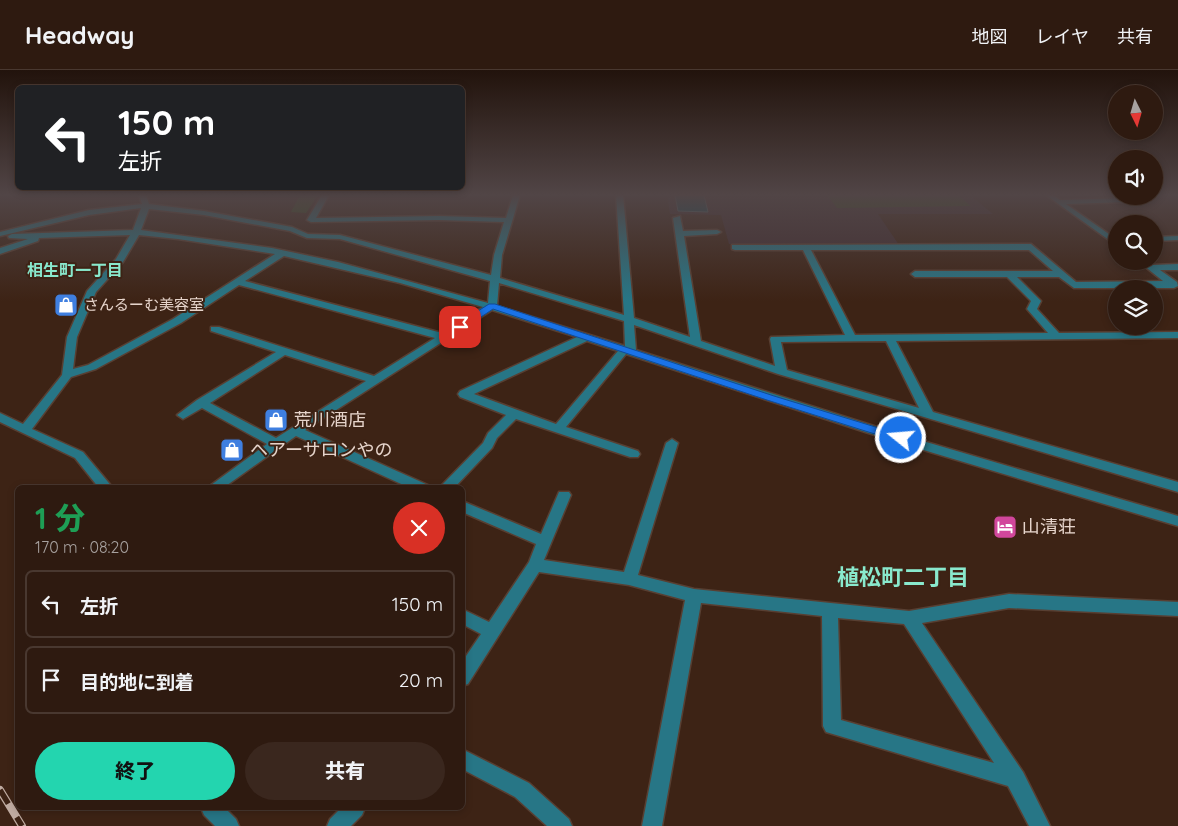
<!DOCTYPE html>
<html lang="ja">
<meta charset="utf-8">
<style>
body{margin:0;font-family:Quicksand,"Noto Sans JP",sans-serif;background:#3a271e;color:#f1f3f6;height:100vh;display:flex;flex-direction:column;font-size:19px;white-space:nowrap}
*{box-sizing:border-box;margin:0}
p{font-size:16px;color:#a7a19f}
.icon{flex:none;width:28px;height:28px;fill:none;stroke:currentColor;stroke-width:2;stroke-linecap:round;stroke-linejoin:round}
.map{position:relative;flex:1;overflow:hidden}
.drawer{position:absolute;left:15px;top:415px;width:450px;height:325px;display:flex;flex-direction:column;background:#2e1a10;border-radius:8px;box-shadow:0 2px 8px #0003,0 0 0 1px #493830}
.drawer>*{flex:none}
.top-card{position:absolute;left:15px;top:15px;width:450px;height:105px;border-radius:8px;box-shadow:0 2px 8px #0003,0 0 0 1px #493830;background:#202124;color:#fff;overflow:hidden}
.needle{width:32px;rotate:175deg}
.fabs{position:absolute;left:1108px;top:15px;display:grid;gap:10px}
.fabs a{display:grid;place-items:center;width:55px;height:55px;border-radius:50%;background:#2e1a10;box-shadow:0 2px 8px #0003,0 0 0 1px #493830;font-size:25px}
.pin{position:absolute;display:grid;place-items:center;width:42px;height:42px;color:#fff;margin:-21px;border-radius:10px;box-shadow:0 2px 8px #0006}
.me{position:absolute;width:55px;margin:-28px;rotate:287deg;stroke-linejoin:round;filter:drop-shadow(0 0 4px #0008)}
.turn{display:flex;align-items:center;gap:18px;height:105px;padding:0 20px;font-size:22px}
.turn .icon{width:65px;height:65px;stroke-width:2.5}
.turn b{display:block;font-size:35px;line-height:42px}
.round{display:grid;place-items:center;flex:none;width:52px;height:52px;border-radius:26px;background:#3a271e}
.summary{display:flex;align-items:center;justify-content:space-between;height:85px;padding:0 20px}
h1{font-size:30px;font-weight:800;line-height:38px;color:#1e9e55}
.action{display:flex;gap:10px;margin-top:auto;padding:10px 20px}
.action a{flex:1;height:58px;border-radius:30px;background:#23d5af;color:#111;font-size:20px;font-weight:800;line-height:58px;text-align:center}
.action a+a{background:#3a271e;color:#f1f3f6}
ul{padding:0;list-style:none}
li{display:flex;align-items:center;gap:15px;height:68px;margin:0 10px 8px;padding:0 10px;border:2px solid #493830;border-radius:8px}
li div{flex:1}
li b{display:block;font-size:19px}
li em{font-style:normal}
header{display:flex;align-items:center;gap:30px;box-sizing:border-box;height:70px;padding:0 25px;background:#2e1a10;border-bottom:1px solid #493830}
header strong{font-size:24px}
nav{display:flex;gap:28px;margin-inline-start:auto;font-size:18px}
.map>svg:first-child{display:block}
.education{fill:#402c30}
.green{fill:#2f4e19}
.water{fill:#044c5d;stroke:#48757e}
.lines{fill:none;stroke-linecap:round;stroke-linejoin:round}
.minor-casing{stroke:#583f32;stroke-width:3}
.minor{fill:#277686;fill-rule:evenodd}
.rail-casing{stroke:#c0aca2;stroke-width:8}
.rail{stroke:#3d2315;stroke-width:5.5;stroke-dasharray:16;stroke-linecap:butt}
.route{fill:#1a73e8;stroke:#114b97}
.labels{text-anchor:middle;stroke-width:4;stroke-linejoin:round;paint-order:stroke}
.far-poi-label{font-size:15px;fill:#e6d4cb;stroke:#3d2315;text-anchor:start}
.far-neighbourhood-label{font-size:16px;font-weight:bold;fill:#89e9cd;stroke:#3d2315}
.poi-label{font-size:18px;fill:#e6d4cb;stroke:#3d2315;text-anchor:start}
.near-neighbourhood-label{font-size:22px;font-weight:bold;fill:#89e9cd;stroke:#3d2315}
</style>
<header>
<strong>Headway</strong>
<nav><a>地図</a><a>レイヤ</a><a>共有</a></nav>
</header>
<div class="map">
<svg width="1178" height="756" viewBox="0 0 1178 756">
<rect width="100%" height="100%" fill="#3d2315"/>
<path class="education" d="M667 125H970L993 144H878L899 175 729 174 721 145 670 144Z"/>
<path class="green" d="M300 125H318L306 143 291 142Z
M827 125H958L971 136 837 138Z"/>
<path class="water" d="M675 125H704L708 142 678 141Z"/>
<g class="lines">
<g class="minor-casing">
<path id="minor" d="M139 125H146L149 134 204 141 292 157 308 164 340 165 491 205 494 185 504 152 439 150 311 152 307 150 322 125H329L316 148 439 146 506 148 513 125H520L502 185 500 208 624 245 616 125H623L634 248 690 267 673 148 680 146 683 161 717 160 721 162 717 164 684 166 701 271 775 296 770 269 771 267 845 265 803 180H735L732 179V175L1031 174 1076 212 1163 211 1138 191H1148L1153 195 1178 194V200H1160L1177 212 1178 216 1174 218H1074L1059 207H1017L1041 231 1037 239 1059 263 1178 262V268L896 271 933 342 1178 412V422L778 304 634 255 636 280 899 364 1178 446V456L890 370 626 284 566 357 638 381 640 384 638 387H630L516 349 497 368 492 378 454 418H439L483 373 488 363 506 345 460 327 458 324 460 321 577 267 492 240 305 360 428 415 429 418H410L296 366 223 418H207L267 374 202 338 183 349 177 345 197 330 276 282 211 261V257H219L374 306 435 268 239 215 181 253 96 299 71 307 32 359 83 382 113 418H99L75 388 0 352V343L23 354 62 305 67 267 87 221 116 189 130 165 39 168 38 171 0 184V178L28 169 9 168 8 166 12 164 133 160 141 138 89 145 0 166V162L89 140 142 134ZM149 139 204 145 290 161 307 168 340 169 490 211 488 233 338 192 272 178 141 160ZM139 165 178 169 275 184 173 249 88 295 73 299 77 267 96 222 123 192ZM811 180H1029L1053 201H915L911 204 915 207H1007L1031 231 1027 239 1048 263 855 265ZM284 186 400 213 483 237 442 263 245 211ZM499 213 624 251 625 276 497 236ZM587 271 618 281 556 354 474 324ZM886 271 919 338 787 300 781 272ZM285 285 366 311 276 368 210 333Z
M1046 125H1053L1060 130 1128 128 1129 130 1125 132 1066 134 1116 169V175Z
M1178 166V170L1154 171V167Z
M672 369 678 373 638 505 694 519 909 541 1009 524 1178 532V546L1009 538 922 553 1023 702 1050 756H1029L1008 716 826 662 823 656 822 546 701 533 662 756H642L685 530 629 515 539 502 468 614 462 616V592L481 564 462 554V539L489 552 529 492 536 474 462 442V431L541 464 559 422H569L571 425 544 490 624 502 666 373ZM838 548 904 554 994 693 841 650Z
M462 679 529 713 569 749 572 756H547L515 727 462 699Z
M201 738H225L236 749 239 756H215L204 745Z
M341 738H365L362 745 351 756H327L330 749Z"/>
</g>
<use href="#minor" class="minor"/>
<g class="rail-casing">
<path id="rail" d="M0 720 22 756"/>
</g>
<use href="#rail" class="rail"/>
</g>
<linearGradient id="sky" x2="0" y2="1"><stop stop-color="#22130c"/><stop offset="0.54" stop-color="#514546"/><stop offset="1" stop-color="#514546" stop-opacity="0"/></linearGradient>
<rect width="1178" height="231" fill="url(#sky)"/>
<path class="route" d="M489 234H495L774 326 905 366 906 368 905 371H897L767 330 493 239 463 259H456V255Z"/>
<defs>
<g id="shop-square" transform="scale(1.25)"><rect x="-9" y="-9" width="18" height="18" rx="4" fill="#3f7fe0" stroke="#3d2315"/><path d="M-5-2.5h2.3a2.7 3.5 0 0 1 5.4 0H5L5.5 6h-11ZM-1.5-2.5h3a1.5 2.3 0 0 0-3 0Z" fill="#fff"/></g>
<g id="hotel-square" transform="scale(1.25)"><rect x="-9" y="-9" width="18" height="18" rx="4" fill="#d1479c" stroke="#3d2315"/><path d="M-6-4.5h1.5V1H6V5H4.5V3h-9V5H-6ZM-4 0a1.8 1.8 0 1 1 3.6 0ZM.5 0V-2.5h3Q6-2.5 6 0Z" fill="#fff"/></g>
</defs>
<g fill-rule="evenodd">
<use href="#shop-square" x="66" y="235"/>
<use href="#shop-square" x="276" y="350"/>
<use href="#shop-square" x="232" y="380"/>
<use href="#hotel-square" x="1005" y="457"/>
</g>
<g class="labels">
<g class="far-poi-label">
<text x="84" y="240">さんるーむ美容室</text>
</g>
<g class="far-neighbourhood-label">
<text x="75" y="206">相生町一丁目</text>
</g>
<g class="poi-label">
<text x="294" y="356">荒川酒店</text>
<text x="250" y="386">ヘアーサロンやの</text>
<text x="1022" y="463">山清荘</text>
</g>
<g class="near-neighbourhood-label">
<text x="903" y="515">植松町二丁目</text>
</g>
</g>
</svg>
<div class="fabs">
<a><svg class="needle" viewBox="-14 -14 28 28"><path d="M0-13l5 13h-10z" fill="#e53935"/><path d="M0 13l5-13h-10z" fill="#a7a19f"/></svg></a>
<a><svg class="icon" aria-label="sound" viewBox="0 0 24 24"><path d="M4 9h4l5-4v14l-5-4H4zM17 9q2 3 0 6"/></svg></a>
<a><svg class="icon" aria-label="search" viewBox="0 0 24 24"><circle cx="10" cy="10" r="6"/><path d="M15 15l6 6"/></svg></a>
<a><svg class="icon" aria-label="layers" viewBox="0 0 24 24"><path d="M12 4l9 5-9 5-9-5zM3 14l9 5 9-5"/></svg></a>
</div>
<div class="pin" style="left:460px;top:257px;background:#d93025"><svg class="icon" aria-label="arrive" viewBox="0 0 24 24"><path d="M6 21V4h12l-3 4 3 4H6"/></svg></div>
<svg class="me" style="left:901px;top:368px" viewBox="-20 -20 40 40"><circle r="17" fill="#1a73e8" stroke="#fff" stroke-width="3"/><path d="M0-11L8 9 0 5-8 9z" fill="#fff"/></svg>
<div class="top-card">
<div class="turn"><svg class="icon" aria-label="left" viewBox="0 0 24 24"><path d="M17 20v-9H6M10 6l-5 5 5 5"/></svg><div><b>150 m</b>左折</div></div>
</div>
<section class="drawer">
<div class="summary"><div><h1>1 分</h1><p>170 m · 08:20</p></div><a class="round" style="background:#d93025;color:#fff"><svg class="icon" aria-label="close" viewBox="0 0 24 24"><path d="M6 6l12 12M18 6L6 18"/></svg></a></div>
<ul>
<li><svg class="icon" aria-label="left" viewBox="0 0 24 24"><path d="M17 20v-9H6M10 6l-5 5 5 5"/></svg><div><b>左折</b></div><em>150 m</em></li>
<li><svg class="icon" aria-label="arrive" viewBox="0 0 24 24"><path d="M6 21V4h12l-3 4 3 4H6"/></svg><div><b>目的地に到着</b></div><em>20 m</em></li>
</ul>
<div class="action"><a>終了</a><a>共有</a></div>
</section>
</div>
